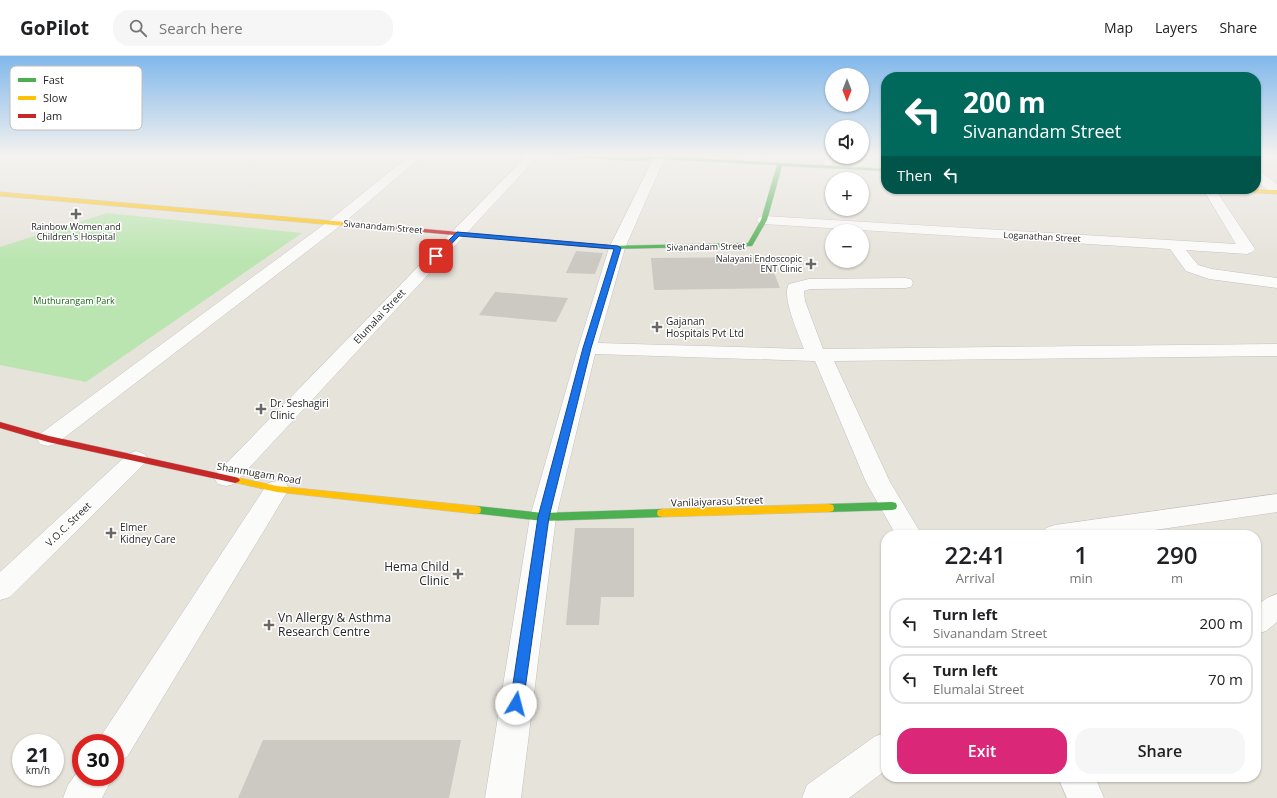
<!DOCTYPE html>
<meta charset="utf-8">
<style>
body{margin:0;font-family:"Open Sans",sans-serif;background:#f6f6f6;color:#202124;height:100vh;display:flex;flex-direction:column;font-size:15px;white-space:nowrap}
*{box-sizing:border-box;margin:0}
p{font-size:13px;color:#757577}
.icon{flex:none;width:22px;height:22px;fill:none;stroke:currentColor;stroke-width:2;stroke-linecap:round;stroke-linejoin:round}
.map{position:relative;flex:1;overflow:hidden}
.drawer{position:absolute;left:881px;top:474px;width:380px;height:252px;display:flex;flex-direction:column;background:#fff;border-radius:16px;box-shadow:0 1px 3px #0004}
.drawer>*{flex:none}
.top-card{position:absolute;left:881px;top:16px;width:380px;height:122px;border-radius:16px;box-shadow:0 1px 3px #0004;background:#00695c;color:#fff;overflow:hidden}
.needle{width:26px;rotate:180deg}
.buttons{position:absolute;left:825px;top:12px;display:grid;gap:8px}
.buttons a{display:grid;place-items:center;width:44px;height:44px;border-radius:50%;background:#fff;box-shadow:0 1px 3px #0004;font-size:20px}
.speed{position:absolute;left:12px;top:678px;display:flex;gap:8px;font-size:20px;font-weight:700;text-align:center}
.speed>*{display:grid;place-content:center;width:52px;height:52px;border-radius:50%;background:#fff;box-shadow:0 1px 3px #0004;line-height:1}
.speed small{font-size:10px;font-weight:400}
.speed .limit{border:6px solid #d22;background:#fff;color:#111}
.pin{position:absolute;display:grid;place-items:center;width:34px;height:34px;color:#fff;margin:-17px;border-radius:8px;box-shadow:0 2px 6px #0006}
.me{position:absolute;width:44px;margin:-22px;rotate:8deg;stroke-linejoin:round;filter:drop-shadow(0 0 3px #0008)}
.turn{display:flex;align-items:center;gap:14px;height:84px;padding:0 16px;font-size:18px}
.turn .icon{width:52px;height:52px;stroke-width:2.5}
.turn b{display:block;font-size:28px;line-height:34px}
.then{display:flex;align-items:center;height:38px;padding:0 16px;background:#0003;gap:8px;font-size:15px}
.eta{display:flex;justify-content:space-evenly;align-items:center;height:68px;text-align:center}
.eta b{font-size:24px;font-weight:600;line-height:28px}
.action{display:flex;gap:8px;margin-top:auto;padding:8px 16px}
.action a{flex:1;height:46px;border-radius:16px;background:#db2777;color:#fff;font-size:16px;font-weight:600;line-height:46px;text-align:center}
.action a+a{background:#f6f6f6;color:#202124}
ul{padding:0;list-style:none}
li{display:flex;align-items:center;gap:12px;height:50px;margin:0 8px 6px;padding:0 8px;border:2px solid #e0e0e0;border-radius:16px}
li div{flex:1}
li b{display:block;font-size:15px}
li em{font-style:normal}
header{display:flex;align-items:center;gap:24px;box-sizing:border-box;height:56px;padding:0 20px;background:#fff;border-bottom:1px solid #e0e0e0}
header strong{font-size:19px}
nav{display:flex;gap:22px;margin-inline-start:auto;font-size:14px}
.search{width:280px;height:36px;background:#f6f6f6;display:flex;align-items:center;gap:10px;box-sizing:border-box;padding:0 14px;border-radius:16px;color:#757577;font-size:15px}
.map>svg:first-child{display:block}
.green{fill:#bbe5b0}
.building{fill:#cbc9c2}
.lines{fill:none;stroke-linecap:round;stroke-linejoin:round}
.street-casing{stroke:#c2c1c1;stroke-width:1}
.fast-casing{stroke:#c2c1c1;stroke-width:1}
.slow-casing{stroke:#c2c1c1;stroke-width:1}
.jam-casing{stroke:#c2c1c1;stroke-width:1}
.street{fill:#fbfbfa;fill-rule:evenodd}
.fast{fill:#4caf50;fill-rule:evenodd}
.slow{fill:#ffc107;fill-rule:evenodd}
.jam{fill:#c62828;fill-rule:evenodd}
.route{fill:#1a73e8;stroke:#114b97}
.poi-dot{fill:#696865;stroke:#fff;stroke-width:1.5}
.labels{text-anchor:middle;stroke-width:3;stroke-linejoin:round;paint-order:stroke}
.far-poi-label{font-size:9px;fill:#262626;stroke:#fff}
.far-street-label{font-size:9px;fill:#262626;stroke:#fff}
.far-park-label{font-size:9px;fill:#146614;stroke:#fff}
.street-label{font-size:10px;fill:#262626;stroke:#fff}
.poi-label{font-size:10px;fill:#262626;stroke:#fff;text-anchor:start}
.near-poi-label{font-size:12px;fill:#262626;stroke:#fff;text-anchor:end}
.key{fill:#fff;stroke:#bebebe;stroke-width:1}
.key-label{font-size:11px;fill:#262626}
</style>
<header>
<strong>GoPilot</strong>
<div class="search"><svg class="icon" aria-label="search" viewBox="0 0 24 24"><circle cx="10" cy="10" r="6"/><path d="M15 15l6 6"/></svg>Search here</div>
<nav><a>Map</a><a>Layers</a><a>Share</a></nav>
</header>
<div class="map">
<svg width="1277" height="742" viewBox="0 0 1277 742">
<rect width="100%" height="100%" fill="#e6e3db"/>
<path class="green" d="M107 157 302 177 86 326 0 309V191Z"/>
<path class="building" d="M576 195 603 197 595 218 566 217Z
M768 201 780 232 654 234 651 202Z
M495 236 568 242 556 266 479 259Z
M575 472H634V541H601L599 569H566Z
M263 684H461L449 742H238Z"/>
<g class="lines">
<g class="street-casing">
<path id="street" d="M410 99H423L340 170 56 388 48 390 40 388 37 383 40 378 330 164Z
M527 99H539L234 428 226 430 218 428 214 422 218 416Z
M655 99H663L665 101 625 192 598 287 804 293C799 279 781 240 789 228L809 223 905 222 911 223 913 227 911 231 905 232 810 233 804 235 805 245 823 293 1277 288V300L834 305 890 426 922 479H896L866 426 815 305 595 298 556 461 521 742H485L530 461 578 292 609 192Z
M822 99H832V101H834L832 109H824L822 106Z
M1256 114 1260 115 1277 128V134H1268L1256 124Z
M1203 133H1215L1255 193 1252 196 1247 198 1186 194 1198 209 1212 213 1277 222V232L1209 223 1186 215 1170 193 764 168 759 167 757 164 759 161 764 160 1236 188Z
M136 395 144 398 148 403 144 408 10 541 0 544V516L128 398Z
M277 425 286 427 289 433 127 701 115 706V687H99L103 677 268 427Z
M1277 438V456L1121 479H1042L1046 472 1055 469Z
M1277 538V566L1266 575 1256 578V550L1267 542Z
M886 676V714L849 742H802L807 729 874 681Z
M81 711V721H113L102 742H63L68 729Z
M1058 721H1095L1104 742H1067Z"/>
</g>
<g class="fast-casing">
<path id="fast" d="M553 99 638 103 642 102 614 100 612 99 659 100 886 113V115L782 110 767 164 752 190 609 193 607 192V190L748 187 761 164 777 109 657 103 638 105 555 100Z
M892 446 896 447 897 450 896 453 892 454 829 456 825 455 824 452 825 449 829 448Z
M476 450 543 457 662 453 666 454 667 457 666 460 662 461 543 465 472 457 471 454 472 451Z"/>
</g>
<g class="slow-casing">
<path id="slow" d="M1218 133 1277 134V138L1221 135Z
M0 136 345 166 348 168 345 170 0 140Z
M235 421 277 430 476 450 480 451 481 454 480 457 476 458 277 436 232 426 230 424 232 422Z
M829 448 833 449 834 452 833 455 829 456 662 461 658 460 657 457 658 454 662 453Z"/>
</g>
<g class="jam-casing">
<path id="jam" d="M345 166 609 189 612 191 609 193 343 169 342 168Z
M0 366 49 380 235 421 238 422 240 424 238 426 235 427 48 386 0 372Z"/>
</g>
<use href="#street" class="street"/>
<use href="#fast" class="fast"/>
<use href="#slow" class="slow"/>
<use href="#jam" class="jam"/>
</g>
<linearGradient id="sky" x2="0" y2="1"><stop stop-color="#81b8eb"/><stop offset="0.49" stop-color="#f4f2ef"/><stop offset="1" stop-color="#f4f2ef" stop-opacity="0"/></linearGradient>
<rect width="1277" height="203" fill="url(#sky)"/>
<path class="route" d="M457 176 618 190 621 192 591 292 549 461 523 648 521 653 516 655 512 653 510 648 538 461 583 292 614 193 459 180 438 202H434V199Z"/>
<g class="poi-dot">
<path d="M74 152h4v4h4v4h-4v4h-4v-4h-4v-4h4z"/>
<path d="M809 202h4v4h4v4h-4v4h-4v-4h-4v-4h4z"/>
<path d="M655 265h4v4h4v4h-4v4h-4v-4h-4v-4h4z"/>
<path d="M259 347h4v4h4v4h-4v4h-4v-4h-4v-4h4z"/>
<path d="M109 471h4v4h4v4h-4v4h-4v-4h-4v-4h4z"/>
<path d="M456 512h4v4h4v4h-4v4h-4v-4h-4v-4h4z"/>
<path d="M267 563h4v4h4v4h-4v4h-4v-4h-4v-4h4z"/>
</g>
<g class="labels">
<g class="far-poi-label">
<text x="76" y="174">Rainbow Women and<tspan x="76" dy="10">Children's Hospital</tspan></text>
<text x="802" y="206" text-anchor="end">Nalayani Endoscopic<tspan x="802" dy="10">ENT Clinic</tspan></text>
</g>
<g class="far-street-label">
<text transform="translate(383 171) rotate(5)" y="3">Sivanandam Street</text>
<text transform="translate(1042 181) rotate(3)" y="3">Loganathan Street</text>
<text transform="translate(706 191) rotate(-1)" y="3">Sivanandam Street</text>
</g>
<g class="far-park-label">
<text x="74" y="248">Muthurangam Park</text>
</g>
<g class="street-label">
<text transform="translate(379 260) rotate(-47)" y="4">Elumalai Street</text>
<text transform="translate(259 417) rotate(10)" y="4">Shanmugam Road</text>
<text transform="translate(717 445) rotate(-2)" y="4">Vanilaiyarasu Street</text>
<text transform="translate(68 468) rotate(-44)" y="4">V.O.C. Street</text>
</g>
<g class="poi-label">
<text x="666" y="269">Gajanan<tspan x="666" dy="12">Hospitals Pvt Ltd</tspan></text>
<text x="270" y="351">Dr. Seshagiri<tspan x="270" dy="12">Clinic</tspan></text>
<text x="120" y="475">Elmer<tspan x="120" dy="12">Kidney Care</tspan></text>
</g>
<g class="near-poi-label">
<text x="449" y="515">Hema Child<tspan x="449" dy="14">Clinic</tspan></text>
<text x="278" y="566" text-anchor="start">Vn Allergy &amp; Asthma<tspan x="278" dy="14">Research Centre</tspan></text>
</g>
</g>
<rect x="10" y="10" width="132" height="64" rx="6" class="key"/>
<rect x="18" y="22" width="18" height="4" fill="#4caf50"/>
<rect x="18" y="40" width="18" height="4" fill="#ffc107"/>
<rect x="18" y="58" width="18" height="4" fill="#c62828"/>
<g class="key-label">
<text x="43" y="28">Fast</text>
<text x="43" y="46">Slow</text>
<text x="43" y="64">Jam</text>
</g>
</svg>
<div class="buttons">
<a><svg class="needle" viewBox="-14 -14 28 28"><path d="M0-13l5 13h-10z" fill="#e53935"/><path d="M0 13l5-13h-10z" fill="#757577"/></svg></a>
<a><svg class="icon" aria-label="sound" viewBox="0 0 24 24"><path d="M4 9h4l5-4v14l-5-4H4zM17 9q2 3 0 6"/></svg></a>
<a>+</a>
<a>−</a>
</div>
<div class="speed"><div>21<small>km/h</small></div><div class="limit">30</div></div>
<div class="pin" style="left:436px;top:200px;background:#d93025"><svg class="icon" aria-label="arrive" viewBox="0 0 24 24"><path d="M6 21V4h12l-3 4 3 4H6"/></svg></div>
<svg class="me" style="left:516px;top:648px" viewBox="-20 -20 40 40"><circle r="19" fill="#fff"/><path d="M0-13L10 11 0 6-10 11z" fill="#1a73e8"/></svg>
<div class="top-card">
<div class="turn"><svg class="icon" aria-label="left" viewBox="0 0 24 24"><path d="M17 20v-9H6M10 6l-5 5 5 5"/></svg><div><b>200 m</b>Sivanandam Street</div></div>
<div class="then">Then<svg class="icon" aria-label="left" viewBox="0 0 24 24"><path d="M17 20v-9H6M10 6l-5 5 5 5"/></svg></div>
</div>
<section class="drawer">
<div class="eta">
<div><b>22:41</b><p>Arrival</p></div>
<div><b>1</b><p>min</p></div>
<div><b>290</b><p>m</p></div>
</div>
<ul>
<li><svg class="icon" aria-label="left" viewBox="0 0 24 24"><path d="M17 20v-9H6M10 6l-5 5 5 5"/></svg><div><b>Turn left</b><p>Sivanandam Street</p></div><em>200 m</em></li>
<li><svg class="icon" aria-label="left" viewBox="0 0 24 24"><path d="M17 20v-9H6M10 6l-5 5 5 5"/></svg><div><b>Turn left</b><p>Elumalai Street</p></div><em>70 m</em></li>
</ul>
<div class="action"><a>Exit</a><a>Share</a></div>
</section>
</div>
